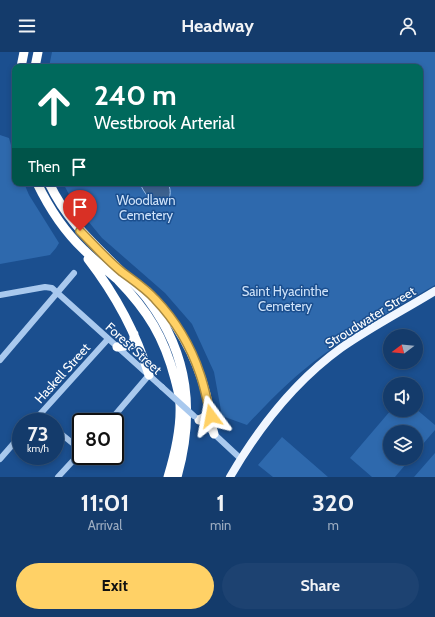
<!DOCTYPE html>
<style>
body{margin:0;font-family:Cabin,sans-serif;background:#1d4271;color:#f1f3f6;height:100vh;display:flex;flex-direction:column;font-size:15px;white-space:nowrap}
*{box-sizing:border-box;margin:0}
p{font-size:13px;color:#9dadc1}
.icon{flex:none;width:22px;height:22px;fill:none;stroke:currentColor;stroke-width:2;stroke-linecap:round;stroke-linejoin:round}
.map{position:relative;height:425px;overflow:hidden}
.details{display:flex;flex-direction:column;background:#143b6b;flex:1}
.details>*{flex:none}
.banner{position:absolute;left:12px;top:12px;width:411px;height:122px;border-radius:8px;box-shadow:0 2px 6px #0003,0 0 0 1px #33557e;background:#00695c;color:#fff;overflow:hidden}
.needle{width:26px;rotate:254deg}
.fabs{position:absolute;left:383px;top:277px;display:grid;gap:8px}
.fabs a{display:grid;place-items:center;width:40px;height:40px;border-radius:50%;background:#143b6b;box-shadow:0 2px 6px #0003,0 0 0 1px #33557e;font-size:20px}
.speed{position:absolute;left:12px;top:361px;display:flex;gap:8px;font-size:20px;font-weight:700;text-align:center}
.speed>*{display:grid;place-content:center;width:52px;height:52px;border-radius:50%;background:#143b6b;box-shadow:0 2px 6px #0003,0 0 0 1px #33557e;line-height:1}
.speed small{font-size:10px;font-weight:400}
.speed .limit{border:2px solid #111;border-radius:6px;background:#fff;color:#111}
.pin{position:absolute;display:grid;place-items:center;width:34px;height:34px;color:#fff;margin:-41px -17px;border-radius:50% 50% 50% 0;rotate:-45deg;box-shadow:0 0 4px #0007}
.pin .icon{rotate:45deg}
.me{position:absolute;width:44px;margin:-22px;rotate:347deg;stroke-linejoin:round;filter:drop-shadow(0 0 3px #0008)}
.turn{display:flex;align-items:center;gap:14px;height:84px;padding:0 16px;font-size:18px}
.turn .icon{width:52px;height:52px;stroke-width:2.5}
.turn b{display:block;font-size:28px;line-height:34px}
.then{display:flex;align-items:center;height:38px;padding:0 16px;background:#0003;gap:8px;font-size:15px}
.eta{display:flex;justify-content:space-evenly;align-items:center;height:68px;text-align:center}
.eta b{font-size:24px;font-weight:700;line-height:28px}
.cta{display:flex;gap:8px;margin-top:auto;padding:8px 16px}
.cta a{flex:1;height:46px;border-radius:24px;background:#ffd166;color:#111;font-size:16px;font-weight:700;line-height:46px;text-align:center}
.cta a+a{background:#1d4271;color:#f1f3f6}
header{display:flex;justify-content:space-between;align-items:center;height:52px;padding:0 16px;background:#143b6b;font-size:18px;font-weight:700}
.map>svg:first-child{display:block}
.green{fill:#2e69ad}
.water{fill:#3c6290;stroke:#9cc4f0}
.lines{fill:none;stroke-linecap:round;stroke-linejoin:round}
.minor{stroke:#a9c9ee;stroke-width:6}
.major{stroke:#f0f6ff;stroke-width:8}
.highway{stroke:#fff;stroke-width:9}
.minor-bridge{stroke:#a9c9ee;stroke-width:6}
.route-casing{stroke:#a68842;stroke-width:10}
.route{stroke:#ffd166;stroke-width:7}
.labels{text-anchor:middle;stroke-width:3;stroke-linejoin:round;paint-order:stroke}
.park-label{font-size:13px;fill:#cfe3fa;stroke:#1b4f8f}
.street-label{font-size:13px;fill:#fff;stroke:#1b4f8f}
</style>
<header><svg class="icon" aria-label="menu" viewBox="0 0 24 24"><path d="M4 6h16M4 12h16M4 18h16"/></svg>Headway<svg class="icon" aria-label="person" viewBox="0 0 24 24"><circle cx="12" cy="8" r="4"/><path d="M4 21q1-7 8-7t8 7"/></svg></header>
<div class="map">
<svg width="435" height="425" viewBox="0 0 435 425">
<rect width="100%" height="100%" fill="#1b4f8f"/>
<path class="green" d="M52 0H435V233C397 255 359 277 324 302 295 323 271 347 247 373L222 364 214 320 192 272 165 241 102 186 74 152 63 131H420V15H49Z
M0 83 9 86 15 107V131H24L29 143 59 191 56 196 50 203 0 212Z
M416 357 435 373V378L416 400V380H390V406H411L395 425H372L350 406 391 358Z
M282 385 328 425H273L258 413Z
M435 401V425H414Z"/>
<path class="water" d="M140 131H151L154 133 156 131H168C172 140 171 148 162 153 152 152 143 140 140 131Z"/>
<g class="lines">
<path class="minor" d="M0 243 45 235 52 236 162 335
M0 308 74 221
M39 363 47 370
M197 366 241 407
M33 370 108 287
M109 370 149 323
M55 377 81 398
M0 407 21 383
M58 425 81 400"/>
<path class="major" d="M230 425C259 375 294 330 341 296 371 275 404 258 435 239"/>
<path class="highway" d="M21 15 24 0
M35 15 38 0
M37 131C49 156 64 179 84 198 95 209 107 218 118 228 148 259 164 285 175 327 177 335 180 345 180 353 181 378 175 402 168 425
M49 131C67 169 93 191 122 220 131 229 141 238 149 249 189 303 195 361 177 425
M88 207C115 242 136 280 149 323
M147 239C176 268 196 303 206 342 209 355 210 369 214 382
M117 295 131 293 134 288V282
M199 368 207 364 210 359"/>
<path class="minor-bridge" d="M162 335 194 364"/>
</g>
<g class="lines">
<g class="route-casing">
<path id="route" d="M80 179C94 193 107 208 122 220 134 229 145 236 155 247 175 268 191 295 200 322 205 336 207 350 211 364"/>
</g>
<use href="#route" class="route"/>
</g>
<g class="labels">
<g class="park-label">
<text x="146" y="153">Woodlawn<tspan x="146" dy="15">Cemetery</tspan></text>
<text x="285" y="244">Saint Hyacinthe<tspan x="285" dy="15">Cemetery</tspan></text>
</g>
<g class="street-label">
<text transform="translate(370 265) rotate(-32)" y="5">Stroudwater Street</text>
<text transform="translate(134 296) rotate(42)" y="5">Forest Street</text>
<text transform="translate(62 321) rotate(-48)" y="5">Haskell Street</text>
</g>
</g>
</svg>
<div class="fabs">
<a><svg class="needle" viewBox="-14 -14 28 28"><path d="M0-13l5 13h-10z" fill="#e53935"/><path d="M0 13l5-13h-10z" fill="#9dadc1"/></svg></a>
<a><svg class="icon" aria-label="sound" viewBox="0 0 24 24"><path d="M4 9h4l5-4v14l-5-4H4zM17 9q2 3 0 6"/></svg></a>
<a><svg class="icon" aria-label="layers" viewBox="0 0 24 24"><path d="M12 4l9 5-9 5-9-5zM3 14l9 5 9-5"/></svg></a>
</div>
<div class="speed"><div>73<small>km/h</small></div><div class="limit">80</div></div>
<div class="pin" style="left:80px;top:179px;background:#d93025"><svg class="icon" aria-label="arrive" viewBox="0 0 24 24"><path d="M6 21V4h12l-3 4 3 4H6"/></svg></div>
<svg class="me" style="left:211px;top:364px" viewBox="-20 -20 40 40"><path d="M0-17L14 15 0 8-14 15z" fill="#ffd166" stroke="#fff" stroke-width="4"/></svg>
<div class="banner">
<div class="turn"><svg class="icon" aria-label="ahead" viewBox="0 0 24 24"><path d="M12 20V5M6 11l6-6 6 6"/></svg><div><b>240 m</b>Westbrook Arterial</div></div>
<div class="then">Then<svg class="icon" aria-label="arrive" viewBox="0 0 24 24"><path d="M6 21V4h12l-3 4 3 4H6"/></svg></div>
</div>
</div>
<section class="details">
<div class="eta">
<div><b>11:01</b><p>Arrival</p></div>
<div><b>1</b><p>min</p></div>
<div><b>320</b><p>m</p></div>
</div>
<div class="cta"><a>Exit</a><a>Share</a></div>
</section>
